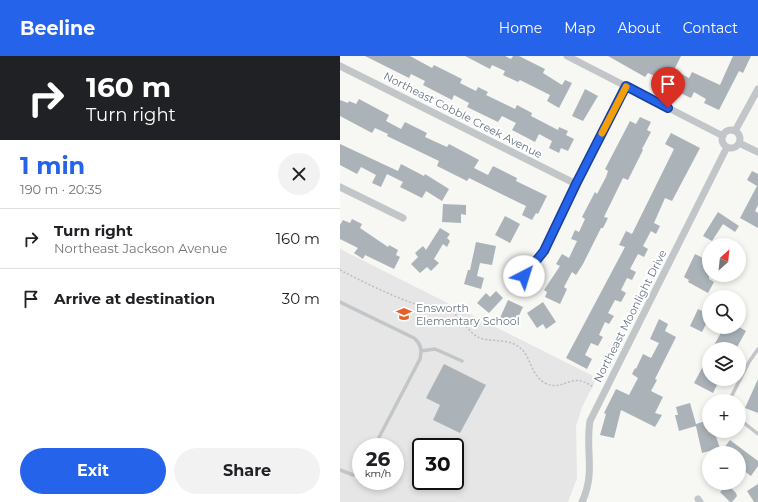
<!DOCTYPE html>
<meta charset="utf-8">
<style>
body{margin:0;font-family:Montserrat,sans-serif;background:#f2f2f2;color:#202124;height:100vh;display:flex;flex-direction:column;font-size:15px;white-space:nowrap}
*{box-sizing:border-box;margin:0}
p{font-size:13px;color:#757577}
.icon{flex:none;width:22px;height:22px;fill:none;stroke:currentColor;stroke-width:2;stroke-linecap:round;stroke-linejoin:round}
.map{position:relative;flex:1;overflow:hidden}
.panel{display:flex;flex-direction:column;background:#fff;width:340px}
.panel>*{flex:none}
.guide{background:#202124;color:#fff;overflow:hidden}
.needle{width:26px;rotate:27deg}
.buttons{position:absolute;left:362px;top:182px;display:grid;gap:8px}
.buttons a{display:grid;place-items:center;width:44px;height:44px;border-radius:50%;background:#fff;box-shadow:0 2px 6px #0003;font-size:20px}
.speed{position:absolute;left:12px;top:382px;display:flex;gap:8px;font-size:20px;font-weight:700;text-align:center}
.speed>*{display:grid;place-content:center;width:52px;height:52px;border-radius:50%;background:#fff;box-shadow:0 2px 6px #0003;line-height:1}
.speed small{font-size:10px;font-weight:400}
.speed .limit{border:2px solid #111;border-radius:6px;background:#fff;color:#111}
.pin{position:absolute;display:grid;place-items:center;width:34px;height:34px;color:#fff;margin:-41px -17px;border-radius:50% 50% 50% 0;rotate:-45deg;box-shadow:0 0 4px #0007}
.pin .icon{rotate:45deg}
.me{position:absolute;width:44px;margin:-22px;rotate:40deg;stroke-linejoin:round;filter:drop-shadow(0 0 3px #0008)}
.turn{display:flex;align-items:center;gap:14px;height:84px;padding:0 20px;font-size:18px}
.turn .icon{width:52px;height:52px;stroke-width:2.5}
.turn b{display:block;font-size:28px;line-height:34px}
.round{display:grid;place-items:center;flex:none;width:42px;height:42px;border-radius:21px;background:#f2f2f2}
.overview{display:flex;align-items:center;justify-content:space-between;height:68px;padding:0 20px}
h1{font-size:24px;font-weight:700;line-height:30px;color:#2563eb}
.action{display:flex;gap:8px;margin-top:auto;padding:8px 20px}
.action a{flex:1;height:46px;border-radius:24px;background:#2563eb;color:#fff;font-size:16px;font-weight:700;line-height:46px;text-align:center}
.action a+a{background:#f2f2f2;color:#202124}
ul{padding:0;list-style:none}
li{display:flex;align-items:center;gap:12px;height:60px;padding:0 20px;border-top:1px solid #e0e0e0}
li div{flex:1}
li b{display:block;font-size:15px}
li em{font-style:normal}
header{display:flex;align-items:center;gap:24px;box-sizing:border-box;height:56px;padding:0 20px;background:#2563eb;color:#fff}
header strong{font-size:19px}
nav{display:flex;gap:22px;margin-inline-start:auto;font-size:14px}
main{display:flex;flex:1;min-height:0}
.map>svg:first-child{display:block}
.built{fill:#e5e6e5;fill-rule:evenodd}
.building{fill:#abb3b9}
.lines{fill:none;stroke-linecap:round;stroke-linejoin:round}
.path{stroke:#bcbec1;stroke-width:1.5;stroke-dasharray:2 2;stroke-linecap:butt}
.service{stroke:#c2c6c9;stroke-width:3.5}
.minor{stroke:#c2c6c9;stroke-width:7}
.route-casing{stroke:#184099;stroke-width:10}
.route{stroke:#2563eb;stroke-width:7}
.slow{stroke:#f59e0b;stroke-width:7}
.labels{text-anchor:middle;stroke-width:4;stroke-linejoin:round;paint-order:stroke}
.street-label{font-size:11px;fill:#667585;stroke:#fff}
.poi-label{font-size:11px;fill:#667585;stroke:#fff;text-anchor:start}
</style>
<header>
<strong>Beeline</strong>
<nav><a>Home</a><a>Map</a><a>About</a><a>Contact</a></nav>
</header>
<main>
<section class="panel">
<div class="guide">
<div class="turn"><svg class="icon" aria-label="right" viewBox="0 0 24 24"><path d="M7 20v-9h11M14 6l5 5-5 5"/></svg><div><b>160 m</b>Turn right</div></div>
</div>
<div class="overview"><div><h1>1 min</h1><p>190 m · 20:35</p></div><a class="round"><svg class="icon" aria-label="close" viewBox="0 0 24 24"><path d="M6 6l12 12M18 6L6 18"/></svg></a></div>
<ul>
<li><svg class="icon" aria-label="right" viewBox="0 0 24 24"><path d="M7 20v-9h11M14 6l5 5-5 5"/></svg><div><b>Turn right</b><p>Northeast Jackson Avenue</p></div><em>160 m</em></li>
<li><svg class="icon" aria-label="arrive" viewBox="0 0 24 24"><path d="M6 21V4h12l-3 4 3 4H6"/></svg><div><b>Arrive at destination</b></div><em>30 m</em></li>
</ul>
<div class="action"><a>Exit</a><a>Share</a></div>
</section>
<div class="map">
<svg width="418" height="446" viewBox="0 0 418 446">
<rect width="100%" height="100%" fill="#f7f7f4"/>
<path class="built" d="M0 193 257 322 242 351 236 370 237 422 228 446H0ZM21 391H55V425H21ZM81 391H115V425H81Z"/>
<path class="building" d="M25 0H70L92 12 94 9 122 23 120 27 136 35 138 31 148 36 146 39 175 53 177 49 192 57 191 60 218 74 219 71 228 75 226 79 234 83 228 95 221 92 219 97 209 92 212 85 199 78 195 86 172 74 176 67 162 60 158 66 127 51 129 47 114 39 112 44 83 29 85 25 71 18 69 22Z
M125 0H165L171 3 173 0H179L205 13 203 17 222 29 225 24 232 27 219 52 207 45 210 39 180 24 178 26 163 19 165 15 152 9 150 13Z
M268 0H341L334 14 349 22 352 16 380 29 393 0H411L403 17 399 15 379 54 364 47 366 43 354 36 351 42 336 35 335 36 325 32 328 26 308 17 305 21Z
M245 33 258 40 243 65 232 60Z
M19 43 49 59 46 65 61 73 65 66 87 77 85 81 107 91 109 88 139 104 134 112 148 119 153 110 177 122 176 125 207 140 198 158 196 157 192 164 182 159 186 150 129 122 127 125 97 110 99 105 47 80 48 78 35 72 32 77 0 60V44L8 47 9 45 16 48Z
M300 61 311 66 307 74 311 76 302 93 303 94 288 124 283 122 264 161 268 162 263 172H261L243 208 236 219 232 216 224 231 227 233 220 248 205 241 207 236 204 234 220 210 216 208 222 198 229 202 237 185 231 183 235 174 239 176 245 163 242 161 255 136 257 138 266 121 268 115 265 113 290 65 296 68Z
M331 77 360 92 332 145 325 142 314 167 320 170 316 178 311 175 303 190 308 193 304 201 298 198 290 213 296 216 292 224 287 222 281 234 286 237 281 246 275 244 268 257 274 260 269 268 265 266 259 279 263 281 258 290 251 287 245 299 252 303 247 313 226 302 285 191 279 189 286 175 292 178 334 93 325 88Z
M0 88 58 115 61 108 84 120 85 118 109 133 102 145 86 135 82 142 60 131 63 126 47 118 41 131 32 127 36 119 21 111 17 118 0 109Z
M412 115 418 118V149L415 155 418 157V172L400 162 417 130 407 124Z
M103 148 126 149V159L121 158V167L102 166Z
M378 156 399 170 395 176 383 168 372 185 363 180Z
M165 160 180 168 170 187 155 179Z
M12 163 22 168 20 172 48 191 49 189 58 194 56 199 60 201 54 213 25 199 23 203 14 197 18 192 0 183V169L3 164 10 167Z
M100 172 110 178 107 182 110 185 107 191 103 188 94 203 99 207 91 215 87 211 80 217 71 208 78 201 75 197 83 190 86 194Z
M136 186 156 190 152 209 140 207 137 220 144 222 141 233 124 228 128 214H130Z
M369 190V223L374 226 368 237 348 226 349 224 344 221 355 198 363 202Z
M156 235 163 242 149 257 137 247 146 237 150 241Z
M168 244 183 251 175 268 160 262Z
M203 246 216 266 206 273 203 268 197 272 187 257Z
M358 253 369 258V262L362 276 350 270Z
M319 263 328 268 325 275 336 281 315 323 317 324 311 335 323 341 315 357 322 359 315 371 281 354 274 382 260 379 266 358 264 357 276 333 289 339 298 322 292 318 295 312 296 313 303 298 311 302 319 287 310 283Z
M384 271H399L406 275 396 293H372Z
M369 299V323H380L373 337 354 327Z
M104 308 146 329 120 377 93 364 100 349 86 342Z
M418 323V357L405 352Z
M350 347 356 368 369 364V375H374L380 392 362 397 356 370 339 375 335 359H338L336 351Z
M390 384 418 405V410L411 420 399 411V397H380Z
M418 428V446H414L407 435Z
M388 429 396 437 397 440 392 446H390L380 436Z"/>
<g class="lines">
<path class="path" d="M0 214C23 226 48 238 72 247 85 251 99 250 111 256 123 262 128 277 140 282 152 286 165 283 176 289 192 298 189 318 205 327 224 337 231 314 253 331"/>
<path class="service" d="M0 246 74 282C81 288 82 293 80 303L34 391
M81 295 95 293 122 305
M389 345 409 306 418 293
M399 363 418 378
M0 414 13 419 21 415"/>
<path class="minor" d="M227 0 383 80
M0 10 236 128
M382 83a9 9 0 1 1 18 0a9 9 0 1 1-18 0Z
M395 75 418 33
M399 87 418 96
M0 131 63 162
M184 220 204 195 236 128 285 30
M358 443 360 446
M242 446C256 416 245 395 250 365L387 91"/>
</g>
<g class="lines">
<g class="route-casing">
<path id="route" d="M184 220 204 195 236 128 286 30 328 52"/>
</g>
<use href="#route" class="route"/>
<path class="slow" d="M262 77 286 31"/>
</g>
<defs>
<g id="school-bare" transform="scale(1.2)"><path d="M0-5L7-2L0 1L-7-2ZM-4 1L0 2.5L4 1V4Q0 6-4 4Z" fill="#e36028" stroke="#fff" stroke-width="2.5" paint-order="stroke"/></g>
</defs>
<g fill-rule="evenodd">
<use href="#school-bare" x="64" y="258"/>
</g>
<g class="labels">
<g class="street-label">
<text transform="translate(123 59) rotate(27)" y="4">Northeast Cobble Creek Avenue</text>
<text transform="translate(290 260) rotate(-63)" y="4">Northeast Moonlight Drive</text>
</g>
<g class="poi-label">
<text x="76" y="256">Ensworth<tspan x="76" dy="13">Elementary School</tspan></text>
</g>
</g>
</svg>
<div class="buttons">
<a><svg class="needle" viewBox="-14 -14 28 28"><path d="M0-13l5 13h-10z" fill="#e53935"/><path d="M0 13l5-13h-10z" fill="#757577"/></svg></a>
<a><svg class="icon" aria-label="search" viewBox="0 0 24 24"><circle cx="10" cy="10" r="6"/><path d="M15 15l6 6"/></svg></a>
<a><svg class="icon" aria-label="layers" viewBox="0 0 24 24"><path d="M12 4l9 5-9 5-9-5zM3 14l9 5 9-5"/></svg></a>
<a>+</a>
<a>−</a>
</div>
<div class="speed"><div>26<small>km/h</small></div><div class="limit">30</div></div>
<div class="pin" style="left:328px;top:52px;background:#d93025"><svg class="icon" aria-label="arrive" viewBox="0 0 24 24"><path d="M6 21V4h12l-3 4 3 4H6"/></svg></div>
<svg class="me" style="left:184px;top:220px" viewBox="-20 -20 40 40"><circle r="19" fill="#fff"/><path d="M0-13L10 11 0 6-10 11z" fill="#2563eb"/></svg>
</div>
</main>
